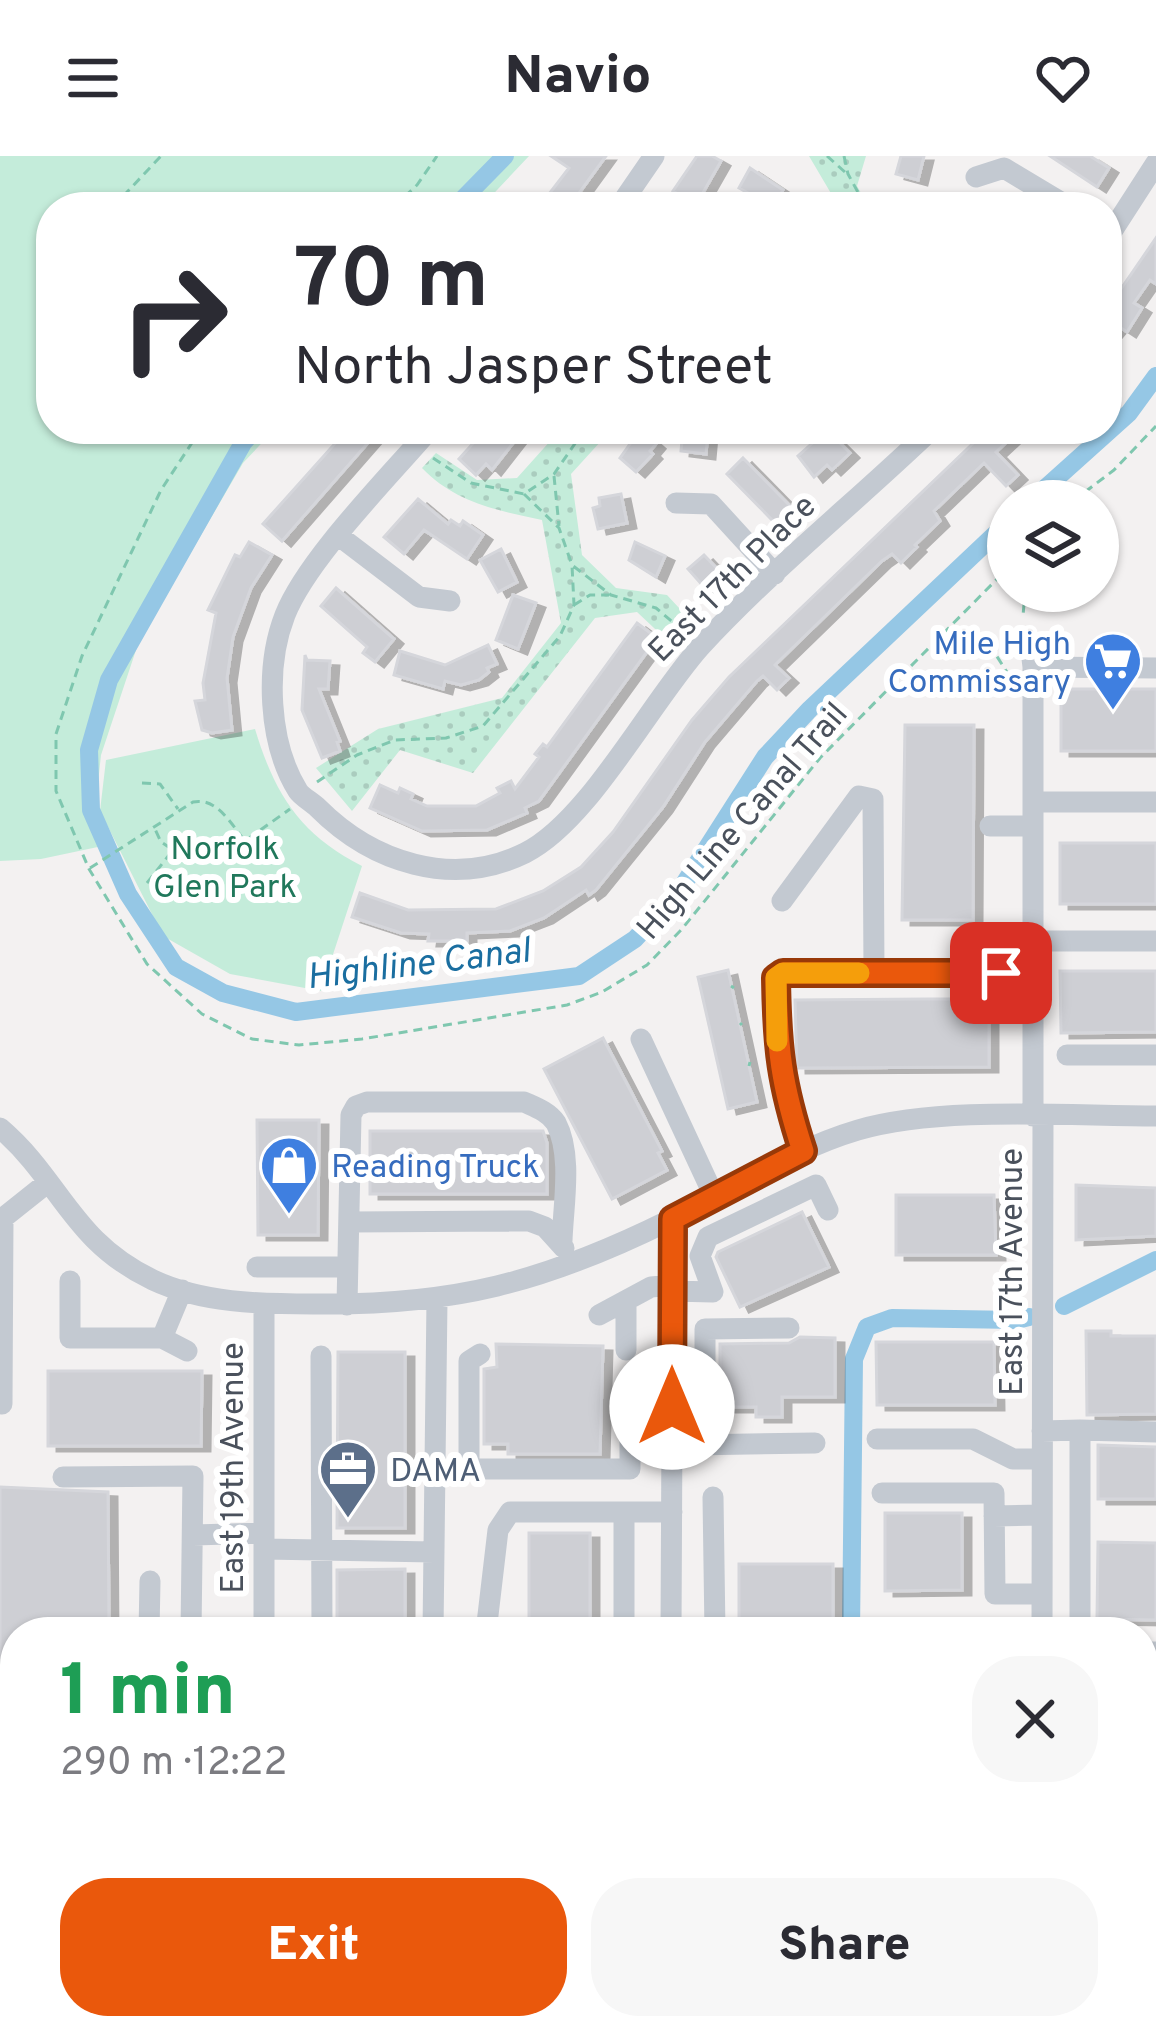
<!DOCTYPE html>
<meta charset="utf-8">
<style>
body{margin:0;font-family:Overpass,sans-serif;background:#f7f7f7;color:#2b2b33;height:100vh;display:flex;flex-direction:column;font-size:45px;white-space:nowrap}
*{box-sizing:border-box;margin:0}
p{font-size:39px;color:#7c7c81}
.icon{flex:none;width:66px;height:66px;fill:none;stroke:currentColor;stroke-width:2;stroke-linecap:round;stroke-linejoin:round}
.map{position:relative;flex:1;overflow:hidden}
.sheet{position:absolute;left:0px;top:1461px;width:1158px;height:423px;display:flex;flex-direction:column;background:#fff;border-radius:48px 48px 0 0;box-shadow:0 3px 9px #0004}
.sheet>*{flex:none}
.top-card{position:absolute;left:36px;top:36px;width:1086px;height:252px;border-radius:48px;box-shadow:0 3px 9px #0004;background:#fff;color:#2b2b33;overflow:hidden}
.fabs{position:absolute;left:987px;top:324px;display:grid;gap:24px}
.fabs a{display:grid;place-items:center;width:132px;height:132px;border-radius:50%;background:#fff;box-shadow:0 3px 9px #0004;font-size:60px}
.pin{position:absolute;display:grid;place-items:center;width:102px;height:102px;color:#fff;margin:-51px;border-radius:24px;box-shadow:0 6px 18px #0006}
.me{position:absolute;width:132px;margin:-66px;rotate:0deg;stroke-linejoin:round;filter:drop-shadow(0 0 9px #0008)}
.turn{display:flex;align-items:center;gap:42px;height:252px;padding:0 60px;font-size:54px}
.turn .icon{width:156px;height:156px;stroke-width:2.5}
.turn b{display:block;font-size:84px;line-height:102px}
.round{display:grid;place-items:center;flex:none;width:126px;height:126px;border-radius:48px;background:#f7f7f7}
.summary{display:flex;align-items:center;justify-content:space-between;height:204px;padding:0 60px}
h1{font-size:72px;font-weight:800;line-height:90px;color:#1e9e55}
.action{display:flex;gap:24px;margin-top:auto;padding:24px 60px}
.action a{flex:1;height:138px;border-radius:48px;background:#ea580c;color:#fff;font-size:48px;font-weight:800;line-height:138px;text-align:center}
.action a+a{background:#f7f7f7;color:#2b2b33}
header{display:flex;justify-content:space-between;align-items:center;height:156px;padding:0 60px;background:#fff;font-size:54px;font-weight:800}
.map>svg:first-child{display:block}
.grass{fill:url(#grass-dots)}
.green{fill:#c4ecda}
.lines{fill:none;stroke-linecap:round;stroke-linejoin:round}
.canal{stroke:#95c7e5;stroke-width:18}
.building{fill:#cecfd4;stroke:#d5d6db;stroke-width:3;filter:url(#shadow)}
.path{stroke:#7fc7af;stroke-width:3;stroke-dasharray:9 6;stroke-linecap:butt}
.minor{stroke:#c3c9d1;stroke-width:21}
.route-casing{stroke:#983908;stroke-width:30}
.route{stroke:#ea580c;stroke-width:21}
.slow{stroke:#f59e0b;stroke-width:21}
.labels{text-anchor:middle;stroke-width:12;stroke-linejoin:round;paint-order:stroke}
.street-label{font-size:33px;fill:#4a515c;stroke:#fff}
.shop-label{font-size:33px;fill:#366cbe;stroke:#fff;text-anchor:end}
.park-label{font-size:33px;fill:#20785b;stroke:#fff}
.service-label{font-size:33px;fill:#4e5e75;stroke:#fff;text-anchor:start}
.water-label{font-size:36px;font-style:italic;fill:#1a6ea0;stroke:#fff}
</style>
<header><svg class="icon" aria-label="menu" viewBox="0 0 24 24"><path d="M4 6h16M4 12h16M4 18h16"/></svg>Navio<svg class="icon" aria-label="heart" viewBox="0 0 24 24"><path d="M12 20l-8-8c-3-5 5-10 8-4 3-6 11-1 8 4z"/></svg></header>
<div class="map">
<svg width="1156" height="1883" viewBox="0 0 1156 1883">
<defs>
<pattern id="grass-dots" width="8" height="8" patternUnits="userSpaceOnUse" patternTransform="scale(3)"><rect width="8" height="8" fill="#c4ecda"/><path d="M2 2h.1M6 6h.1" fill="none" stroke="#aaccbe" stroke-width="1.8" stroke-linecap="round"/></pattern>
<filter id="shadow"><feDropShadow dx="9" dy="5" stdDeviation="0" flood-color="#0004"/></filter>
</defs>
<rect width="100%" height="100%" fill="#f3f1f1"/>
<path class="grass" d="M809 0H866L857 30 869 51H839Z
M561 273H612L571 318 582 399 616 432 667 439 693 467 671 488 637 456 595 462 473 617 400 594 352 655 316 612 378 573 502 542 561 467 542 364C496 354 456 347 422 312L436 297 477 324 517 322Z"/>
<path class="green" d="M0 0H529L481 51H51V273H275L243 307 139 485 101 599 95 655 112 688 41 703 0 705Z
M255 573C275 639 300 678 362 710L321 835 230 818 163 780 100 655 106 604Z"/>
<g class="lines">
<path class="canal" d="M455 51 505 0
M255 273 243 287 109 524 89 594 91 654 128 738 176 811 223 837 296 856 579 820 635 783 680 734 765 601 810 553 1008 366
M1031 345 1129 257 1156 220
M1064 1150 1156 1104
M851 1476 854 1203 867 1171 892 1162 1017 1164 1029 1161"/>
</g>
<path class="building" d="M551 0H606L569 51H539L569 12Z
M697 0H712L721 5 696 49 673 35Z
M901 0H924L918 24 896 18Z
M1050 0H1090L1109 12 1097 31Z
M750 12 783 34 773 51 739 32Z
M1156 82V128L1150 124 1134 147 1142 152 1127 176 1118 170 1107 183V134L1116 140Z
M348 273H380L282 385 263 368Z
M486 273H524L492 314 486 308 476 319 459 303Z
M683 273 708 276 706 298 681 295Z
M988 273H1002L1011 282 996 296 1018 319 1006 330 984 307 934 355 940 365 915 389 917 391 901 407 892 398 882 405 775 509 789 522 777 534 763 520 757 525 705 586 663 651 596 734 589 739 586 734 544 762 510 775 467 777V785H428L429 778 401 777 352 761 360 737 408 754 496 753 543 735 581 711 613 676 692 564 729 521Z
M640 274 656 288 650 295 653 298 636 316 620 302Z
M827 274 850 297 832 314 827 309 814 321 798 300Z
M743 302 794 354 778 370 727 318Z
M621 338 627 367 598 373 593 352 600 350 599 342Z
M418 343 448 368 451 364 460 370 463 365 483 379 467 403 424 374 404 398 384 381Z
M249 386 272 399 251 432 233 481 227 522 232 574 212 577 202 574 195 545 205 544 203 527 216 457 208 454 235 399 240 401Z
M635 386 665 400 656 421 629 404Z
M501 393 517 426 498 436 480 404Z
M704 399 721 417 705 432 688 413Z
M336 432 394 483 375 506 363 497 367 491 321 450Z
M513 439 536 447 518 493 496 484Z
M637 467 657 482 539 645 525 652 527 657 487 674 422 675 370 652 380 629 398 637 400 632 413 638 411 643 427 650H476L500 637 497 632 511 625 515 633 539 601 535 598 543 588 547 591Z
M488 489 497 508 487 512 489 516 479 524 461 529 445 525 443 533 394 519 400 495 445 509Z
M305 499 307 504 330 505 328 533H319L340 585 337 586 340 595 322 602 302 554Z
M1061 533H1156V595H1061Z
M905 569H974L973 764H902Z
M1060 687H1156V748H1060Z
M728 814 757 946 728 953 698 821Z
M1060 815H1156V876L1061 877Z
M928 843H989V911L797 912 795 844Z
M603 882 662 995 658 997 667 1014 612 1043 544 913Z
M257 964H319L318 1079H258Z
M370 975H543L547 987V1038H370Z
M1076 1029 1156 1032V1080L1076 1084Z
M896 1039H994L996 1099H896Z
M802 1056 829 1111 740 1151 716 1101 718 1096Z
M1086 1175H1111V1180H1156V1258L1087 1259Z
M800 1181 835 1182V1241H782V1261H756V1251H720V1188L789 1187Z
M876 1186H994L995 1249H877Z
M496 1188 603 1190 600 1298H508V1288H484V1213L497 1211Z
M338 1196H405V1372H337Z
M48 1215H202L201 1290H48Z
M1098 1289 1156 1291V1343H1098Z
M0 1331 108 1336 109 1476H15V1532H0Z
M885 1357H962V1434L885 1435Z
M529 1377H590V1476H529Z
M1098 1386 1156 1387V1464L1097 1463Z
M739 1408H833V1476H739Z
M405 1413V1476H337V1414Z
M1143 1515H1156V1577L1143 1576Z
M1143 1674H1156V1737H1143Z
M1156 1837V1883H1115V1869H1143V1838Z
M203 1869H257V1883H203Z
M305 1869 389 1870 527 1869 519 1883H305Z
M726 1869H843V1883H726Z"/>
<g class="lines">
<path class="path" d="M827 0 846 17
M844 0 848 18 866 51
M113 51 161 0
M394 51 417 29 437 0
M201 273 161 334 82 500 56 578V635L89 713 147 808 202 858 252 883 299 889 362 883 567 849 602 836 647 809 682 773 820 602 1008 412
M433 302 471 327 524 338 554 318 585 273
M554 320 559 370
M524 338 559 372 572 409 611 439 656 452 688 479
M1073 345 1114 314 1156 270
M1016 435 1024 448 1023 460
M574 449 590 439H609
M942 483C968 479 982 487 1002 484
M989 488 1012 524
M317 626 357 599 395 584 446 582 483 570 560 480 574 449 572 409
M142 627 160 628 178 653
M173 694C197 692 199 708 216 706L244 687
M90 712 193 646C217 641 231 668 245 685L290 653
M147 727 173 694 161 686 155 673
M731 830 734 832
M740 867 742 869
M749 910 750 906"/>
<path class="minor" d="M976 21 1004 12 1069 51
M619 51 654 0
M1107 83 1156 7
M430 273C389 321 307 403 285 459 265 510 268 587 298 635 302 641 312 646 318 652 372 706 452 733 525 697 588 666 650 547 700 491 772 413 856 346 932 273
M676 347 711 348 775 418
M339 380 419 441 450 445
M1020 482 1031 494 1033 511V960
M1033 511 1156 512
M1033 646H1156
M990 670H1033
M782 745 859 640 873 643 874 817
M1033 785H1156
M641 883 714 1040
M1067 899H1156
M0 972C61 1024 71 1085 153 1124 202 1147 259 1148 313 1148 453 1150 545 1126 670 1064 733 1034 790 994 858 974 941 950 1067 960 1156 960
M803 995C781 928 777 892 776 822L783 817H1033
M351 1066 529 1065 545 1071 564 1092
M257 1111H345
M70 1125V1182H162L182 1134
M672 1135 713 1136 700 1100 708 1081 816 1029 828 1054
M626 1145V1194
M264 1148V1476
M347 1149 351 959 356 950 367 946H524C535 951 549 956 556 967 573 999 563 1051 562 1085
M599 1159 651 1131 673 1129
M162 1182 187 1195
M480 1198 469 1205V1313H630V1223
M321 1200 322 1476
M2 1248 3 1062 47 1027
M1080 1274 1156 1276
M1042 1275 1080 1274V1476
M877 1283H973L1013 1303H1042
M691 1289 815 1287
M705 1289V1173L789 1172
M63 1321 193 1320 191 1476
M882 1337H994L995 1438H1042
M713 1341 715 1476
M624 1356V1476
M994 1360 1042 1359
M193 1379 264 1377
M264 1393 434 1396
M149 1476 150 1425
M433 1476 437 1143
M486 1476 498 1374 510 1356H672
M671 1476 673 1063
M1042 1476 1043 960
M1143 1496H1156
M0 1561H15
M0 1622 15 1623
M1143 1624H1156
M1143 1759H1156
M8 1865 9 1883
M962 1874H1039
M282 1883 283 1869
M669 1883V1869
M1093 1883V1869"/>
</g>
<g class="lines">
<g class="route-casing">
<path id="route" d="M672 1251 673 1063 803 995C781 928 777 892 776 822L783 817H1001"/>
</g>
<use href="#route" class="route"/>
<path class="slow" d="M777 885 776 822 783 817H859"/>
</g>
<defs>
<g id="supermarket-pin" transform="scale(3)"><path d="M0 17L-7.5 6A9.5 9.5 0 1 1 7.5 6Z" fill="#3f7fe0" stroke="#fff"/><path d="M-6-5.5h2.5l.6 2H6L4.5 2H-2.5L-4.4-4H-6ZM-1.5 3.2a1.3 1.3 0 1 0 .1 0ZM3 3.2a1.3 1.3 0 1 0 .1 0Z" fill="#fff"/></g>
<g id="shop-pin" transform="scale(3)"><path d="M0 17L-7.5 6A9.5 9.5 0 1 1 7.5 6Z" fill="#3f7fe0" stroke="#fff"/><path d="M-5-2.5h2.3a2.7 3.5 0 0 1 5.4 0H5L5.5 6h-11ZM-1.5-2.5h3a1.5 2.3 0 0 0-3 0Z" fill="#fff"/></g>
<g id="office-pin" transform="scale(3)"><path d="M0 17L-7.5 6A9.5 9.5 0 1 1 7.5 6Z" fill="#5c6f8a" stroke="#fff"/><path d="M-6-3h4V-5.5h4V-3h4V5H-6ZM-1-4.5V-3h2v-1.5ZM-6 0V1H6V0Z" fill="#fff"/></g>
</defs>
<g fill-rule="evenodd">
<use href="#supermarket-pin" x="1113" y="505"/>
<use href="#shop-pin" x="289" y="1009"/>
<use href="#office-pin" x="348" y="1313"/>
</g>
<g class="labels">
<g class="street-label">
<text transform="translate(731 421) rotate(-45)" y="12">East 17th Place</text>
<text transform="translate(741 664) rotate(-49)" y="12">High Line Canal Trail</text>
<text transform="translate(1010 1116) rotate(-90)" y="12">East 17th Avenue</text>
<text transform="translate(231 1312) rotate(-90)" y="12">East 19th Avenue</text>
</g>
<g class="shop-label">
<text x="1071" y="498">Mile High<tspan x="1071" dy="38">Commissary</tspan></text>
<text x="331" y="1021" text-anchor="start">Reading Truck</text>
</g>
<g class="park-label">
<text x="225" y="703">Norfolk<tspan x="225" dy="38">Glen Park</tspan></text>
</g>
<g class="service-label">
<text x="390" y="1325">DAMA</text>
</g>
<g class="water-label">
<text transform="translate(418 806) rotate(-7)" y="13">Highline Canal</text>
</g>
</g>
</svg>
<div class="fabs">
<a><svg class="icon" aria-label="layers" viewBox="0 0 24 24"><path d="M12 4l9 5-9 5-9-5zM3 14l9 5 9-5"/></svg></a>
</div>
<div class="pin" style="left:1001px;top:817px;background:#d93025"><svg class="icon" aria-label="arrive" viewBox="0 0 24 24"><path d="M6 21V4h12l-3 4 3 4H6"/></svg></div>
<svg class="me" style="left:672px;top:1251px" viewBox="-20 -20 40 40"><circle r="19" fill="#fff"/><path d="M0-13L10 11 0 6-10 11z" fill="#ea580c"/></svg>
<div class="top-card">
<div class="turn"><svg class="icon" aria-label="right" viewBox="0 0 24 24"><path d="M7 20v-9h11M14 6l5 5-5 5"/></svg><div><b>70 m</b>North Jasper Street</div></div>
</div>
<section class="sheet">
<div class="summary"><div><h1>1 min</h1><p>290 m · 12:22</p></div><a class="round"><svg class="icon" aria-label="close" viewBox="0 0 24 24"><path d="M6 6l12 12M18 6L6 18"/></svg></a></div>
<div class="action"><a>Exit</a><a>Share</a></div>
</section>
</div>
